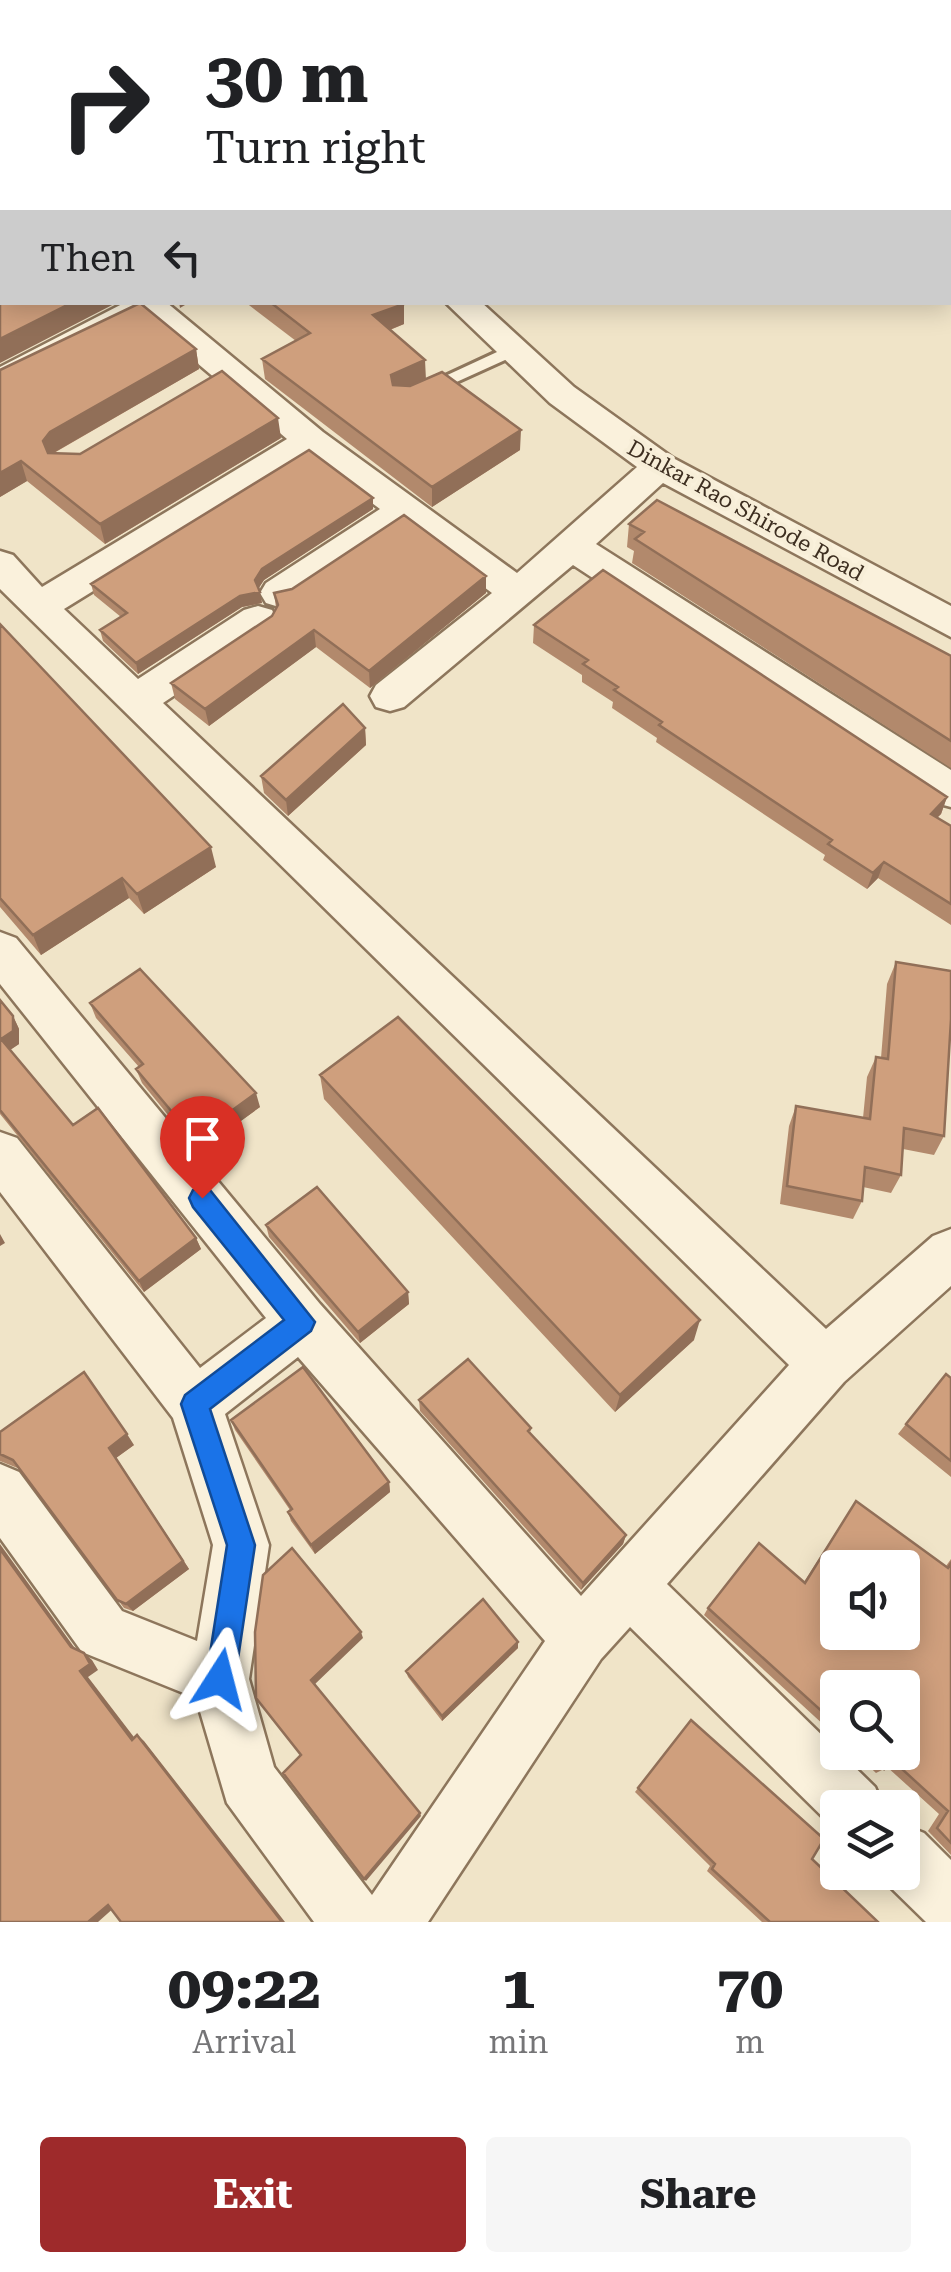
<!DOCTYPE html>
<style>
body{margin:0;font-family:"Roboto Serif",serif;background:#f6f6f6;color:#202124;height:100vh;display:flex;flex-direction:column;font-size:38px;white-space:nowrap}
*{box-sizing:border-box;margin:0}
p{font-size:32px;color:#757577}
.icon{flex:none;width:55px;height:55px;fill:none;stroke:currentColor;stroke-width:2;stroke-linecap:round;stroke-linejoin:round}
.map{position:relative;height:1922px;overflow:hidden}
.sheet{display:flex;flex-direction:column;background:#fff;flex:1}
.sheet>*{flex:none}
.banner{position:absolute;left:0px;top:0px;width:952px;height:305px;box-shadow:0 5px 25px #0003;background:#fff;color:#202124;overflow:hidden}
.buttons{position:absolute;left:820px;top:1550px;display:grid;gap:20px}
.buttons a{display:grid;place-items:center;width:100px;height:100px;border-radius:10px;background:#fff;box-shadow:0 5px 25px #0003;font-size:50px}
.pin{position:absolute;display:grid;place-items:center;width:85px;height:85px;color:#fff;margin:-102px -42px;border-radius:50% 50% 50% 0;rotate:-45deg;box-shadow:0 0 10px #0007}
.pin .icon{rotate:45deg}
.me{position:absolute;width:110px;margin:-55px;rotate:9deg;stroke-linejoin:round;filter:drop-shadow(0 0 8px #0008)}
.turn{display:flex;align-items:center;gap:35px;height:210px;padding:0 40px;font-size:45px}
.turn .icon{width:130px;height:130px;stroke-width:2.5}
.turn b{display:block;font-size:70px;line-height:85px}
.then{display:flex;align-items:center;height:95px;padding:0 40px;background:#0003;gap:20px;font-size:38px}
.eta{display:flex;justify-content:space-evenly;align-items:center;height:170px;text-align:center}
.eta b{font-size:60px;font-weight:700;line-height:70px}
.button{display:flex;gap:20px;margin-top:auto;padding:20px 40px}
.button a{flex:1;height:115px;border-radius:10px;background:#9e2a2b;color:#fff;font-size:40px;font-weight:700;line-height:115px;text-align:center}
.button a+a{background:#f6f6f6;color:#202124}
.map>svg:first-child{display:block}
.lines{fill:none;stroke-linecap:round;stroke-linejoin:round}
.lane-casing{stroke:#8d765c;stroke-width:6}
.street-casing{stroke:#8d765c;stroke-width:5}
.secondary-casing{stroke:#6f573f;stroke-width:60}
.lane{fill:#faf1dc;fill-rule:evenodd}
.street{fill:#faf1dc;fill-rule:evenodd}
.secondary{stroke:#faf1dc;stroke-width:55}
.wall{fill:#b2896c}
.shaded-wall{fill:#916f58}
.building{fill:#cf9f7d;stroke:#916f58;stroke-width:2.5;fill-rule:evenodd}
.route{fill:#1a73e8;stroke:#114b97;stroke-width:2.5}
.labels{text-anchor:middle;stroke-width:8;stroke-linejoin:round;paint-order:stroke}
.far-street-label{font-size:22px;fill:#3d2e20;stroke:#f7eed8}
</style>
<div class="map">
<svg width="951" height="1922" viewBox="0 0 951 1922">
<rect width="100%" height="100%" fill="#f0e4c8"/>
<g class="lines">
<g class="lane-casing">
<path id="lane" d="M2 205V215L0 216V206Z
M512 345 520 350 518 354 430 394H418L415 390Z"/>
</g>
<g class="street-casing">
<path id="street" d="M124 0H153L155 2H126Z
M126 302H166L323 432 517 573 637 467 550 403 445 302H481L574 387 673 458 951 606V637L663 483 596 544 951 770V807L936 803 573 565 404 707 390 711 376 707 370 696 376 685 492 593 405 528 292 603 279 607 266 603 260 593 266 583 380 509 310 457 64 609 138 679 244 610 258 606 272 610 277 620 272 630 163 703 826 1329 933 1236 951 1229V1286L844 1382 667 1584 875 1787 884 1808H838V1832L630 1627 601 1659 428 1922H314L227 1803 196 1698 82 1652 0 1538V1464L19 1472 122 1611 197 1641 213 1545 173 1418 0 1192V1132L17 1138 200 1368 266 1318 0 984V932L16 938 320 1304 581 1596 789 1365 0 589V551L13 555 42 587 287 439 145 319 0 392V367ZM298 1357 545 1641 372 1895 274 1767 249 1679 269 1545 225 1414Z
M902 1824 924 1833 951 1860V1922H926L880 1877 878 1872H902Z"/>
</g>
<g class="secondary-casing">
<path id="secondary" d="M0 76 2 75"/>
</g>
<use href="#lane" class="lane"/>
<use href="#street" class="street"/>
<use href="#secondary" class="secondary"/>
</g>
<path class="wall" d="M245 302H402L404 324 390 330 426 379 520 450 432 507 265 379 262 359 296 341Z
M196 349 199 369 54 453 80 454 281 438 105 544 27 481 0 497V370Z
M373 498V509L264 580 258 588 262 603 242 607 138 674 103 641 100 630 121 617 94 595 91 584Z
M629 524 951 656V768L632 563 634 551 627 547Z
M486 576V593L370 688 316 647 209 726 175 699 171 683 272 616 276 608 274 593Z
M0 624 216 867 144 914 129 898 41 955 0 907Z
M534 625 947 797 941 814 937 818 951 826V925L878 878 867 889 823 860 825 855 656 742 657 738 612 708 613 702 582 682V675L533 643Z
M365 728 366 745 288 816 264 793 261 776Z
M896 962 944 1136 934 1155 903 1149 901 1175 891 1193 863 1187 862 1201 853 1219 780 1204 789 1126 796 1106 863 1118 867 1077 876 1057 881 1058 887 984Z
M0 1000 13 1016 19 1029V1044L10 1050 73 1125 196 1238 201 1249 144 1292 0 1114Z
M90 1003 260 1107 198 1152 142 1083 136 1069 139 1067 96 1018Z
M320 1075 694 1340 615 1412 324 1099Z
M266 1225 408 1292 409 1304 360 1343 269 1237Z
M946 1374 951 1378V1477L898 1434Z
M419 1400 531 1428 530 1434 626 1535 623 1544 581 1590 420 1411Z
M231 1420 389 1482 390 1492 315 1554 291 1521 288 1512 290 1510 235 1430Z
M0 1432 134 1445 116 1458 189 1569 133 1611 124 1608 20 1469 0 1461Z
M856 1501 946 1566 951 1559V1855L928 1831 939 1814 886 1766 884 1769 876 1773 854 1752H902L838 1688V1738L704 1615 708 1608 804 1582Z
M518 1642V1648L442 1721 408 1677 406 1671Z
M691 1720 812 1859 878 1922H762L707 1871 710 1866 635 1792Z"/>
<path class="shaded-wall" d="M2 175V198L0 199V176Z
M73 302H118L0 363V339Z
M179 302H190L180 308Z
M404 304V324L374 336 373 315Z
M196 349 199 369 55 452 49 461 43 441 50 432Z
M425 360 426 380 392 396 391 375Z
M278 418 281 438 105 544 100 524Z
M521 430 520 450 432 507V487Z
M21 461 27 481 0 497V473Z
M373 498V509L264 580 257 591 255 580 262 569Z
M486 576V593L370 688 369 671Z
M260 592 262 603 242 607 138 674 136 663 240 596Z
M314 630 316 647 209 726 205 709Z
M365 728 366 745 288 816 286 800Z
M947 797 941 814 924 830 931 814Z
M211 847 216 867 144 914 137 894Z
M884 862 878 878 867 889 873 873Z
M122 878 129 898 41 955 33 935Z
M13 1016 19 1029V1044L7 1052 1 1039Z
M256 1093 260 1107 198 1152 194 1138Z
M0 1234 5 1243 0 1246Z
M196 1238 201 1249 144 1292 139 1281Z
M408 1292 409 1304 360 1343 358 1332Z
M700 1320 694 1340 615 1412 620 1395Z
M127 1434 134 1445 116 1458 189 1569 133 1611 126 1604 109 1448Z
M389 1482 390 1492 315 1554 311 1545Z
M626 1535 623 1544 581 1590 583 1583Z
M0 1544 79 1654 71 1647 0 1549Z
M361 1632 363 1638 314 1685 311 1680Z
M518 1642V1648L442 1721V1716Z
M84 1653 92 1660 98 1670 88 1677 140 1745 132 1740 80 1671Z
M137 1735 144 1741 285 1922H282Z
M420 1813 421 1816 366 1881 364 1879Z
M108 1905 116 1906 98 1922H88Z"/>
<path class="building" d="M0 0H46L48 2H2V25L0 24Z
M2 123V175L0 176V124Z
M0 236 2 238V302H73L0 339Z
M270 302H402L404 304 373 315 425 360 391 375 393 385 410 386 442 372 521 430 432 487 262 359 310 333Z
M140 303 196 349 50 432 43 441 48 453 80 454 222 371 278 418 100 524 21 461 0 473V370Z
M309 450 373 498 262 569 255 580 260 592 240 596 136 663 100 630 127 613 91 584Z
M657 500 951 656V741L635 539 644 532 629 524Z
M404 515 486 576 369 671 314 630 205 709 171 683 272 616 278 605 274 593 292 589Z
M603 570 947 797 931 814 951 826V904L884 862 873 873 828 844 832 840 659 725 662 722 614 690 618 687 583 664 588 660 534 625Z
M0 624 211 847 137 894 122 878 33 935 0 898Z
M343 704 365 728 286 800 261 776Z
M896 962 951 971V1019L944 1136 904 1128 901 1175 865 1167 862 1201 787 1186 796 1106 870 1119 876 1057 888 1059Z
M140 969 256 1093 194 1138 136 1069 143 1064 90 1003Z
M0 1000 13 1016V1031L1 1039 73 1125 98 1108 196 1238 139 1281 0 1110Z
M398 1017 700 1320 620 1395 320 1075Z
M317 1187 408 1292 358 1332 266 1225Z
M468 1359 531 1428 528 1431 626 1535 583 1583 419 1400Z
M303 1367 389 1482 311 1545 288 1512 292 1509 231 1420Z
M84 1372 127 1434 109 1448 183 1561 126 1604 117 1600 13 1460 0 1454V1432Z
M946 1374 951 1378V1461L906 1424Z
M856 1501 948 1568 951 1563V1843L937 1828 948 1811 891 1759 884 1769 866 1752H902V1688H838V1726L708 1608 759 1543 805 1583ZM838 1568H902V1632H838Z
M292 1548 361 1632 311 1680 420 1813 364 1879 283 1773 301 1755 256 1698 255 1632 263 1575Z
M0 1549 71 1647 84 1653 90 1664 80 1671 132 1740 137 1735 282 1922H121L108 1905 88 1922H0Z
M483 1599 518 1642 442 1716 406 1671Z
M691 1720 824 1839 812 1859 878 1922H770L712 1869 715 1864 638 1788Z"/>
<path class="route" d="M202 1187 210 1190 315 1322 311 1331 210 1409 255 1545 235 1679 231 1690 220 1694 210 1690 206 1679 227 1545 181 1404 185 1395 284 1320 193 1207 189 1198 193 1190Z"/>
<g class="labels">
<g class="far-street-label">
<text transform="translate(746 510) rotate(29)" y="8">Dinkar Rao Shirode Road</text>
</g>
</g>
</svg>
<div class="buttons">
<a><svg class="icon" aria-label="sound" viewBox="0 0 24 24"><path d="M4 9h4l5-4v14l-5-4H4zM17 9q2 3 0 6"/></svg></a>
<a><svg class="icon" aria-label="search" viewBox="0 0 24 24"><circle cx="10" cy="10" r="6"/><path d="M15 15l6 6"/></svg></a>
<a><svg class="icon" aria-label="layers" viewBox="0 0 24 24"><path d="M12 4l9 5-9 5-9-5zM3 14l9 5 9-5"/></svg></a>
</div>
<div class="pin" style="left:202px;top:1198px;background:#d93025"><svg class="icon" aria-label="arrive" viewBox="0 0 24 24"><path d="M6 21V4h12l-3 4 3 4H6"/></svg></div>
<svg class="me" style="left:220px;top:1679px" viewBox="-20 -20 40 40"><path d="M0-17L14 15 0 8-14 15z" fill="#1a73e8" stroke="#fff" stroke-width="4"/></svg>
<div class="banner">
<div class="turn"><svg class="icon" aria-label="right" viewBox="0 0 24 24"><path d="M7 20v-9h11M14 6l5 5-5 5"/></svg><div><b>30 m</b>Turn right</div></div>
<div class="then">Then<svg class="icon" aria-label="left" viewBox="0 0 24 24"><path d="M17 20v-9H6M10 6l-5 5 5 5"/></svg></div>
</div>
</div>
<section class="sheet">
<div class="eta">
<div><b>09:22</b><p>Arrival</p></div>
<div><b>1</b><p>min</p></div>
<div><b>70</b><p>m</p></div>
</div>
<div class="button"><a>Exit</a><a>Share</a></div>
</section>
